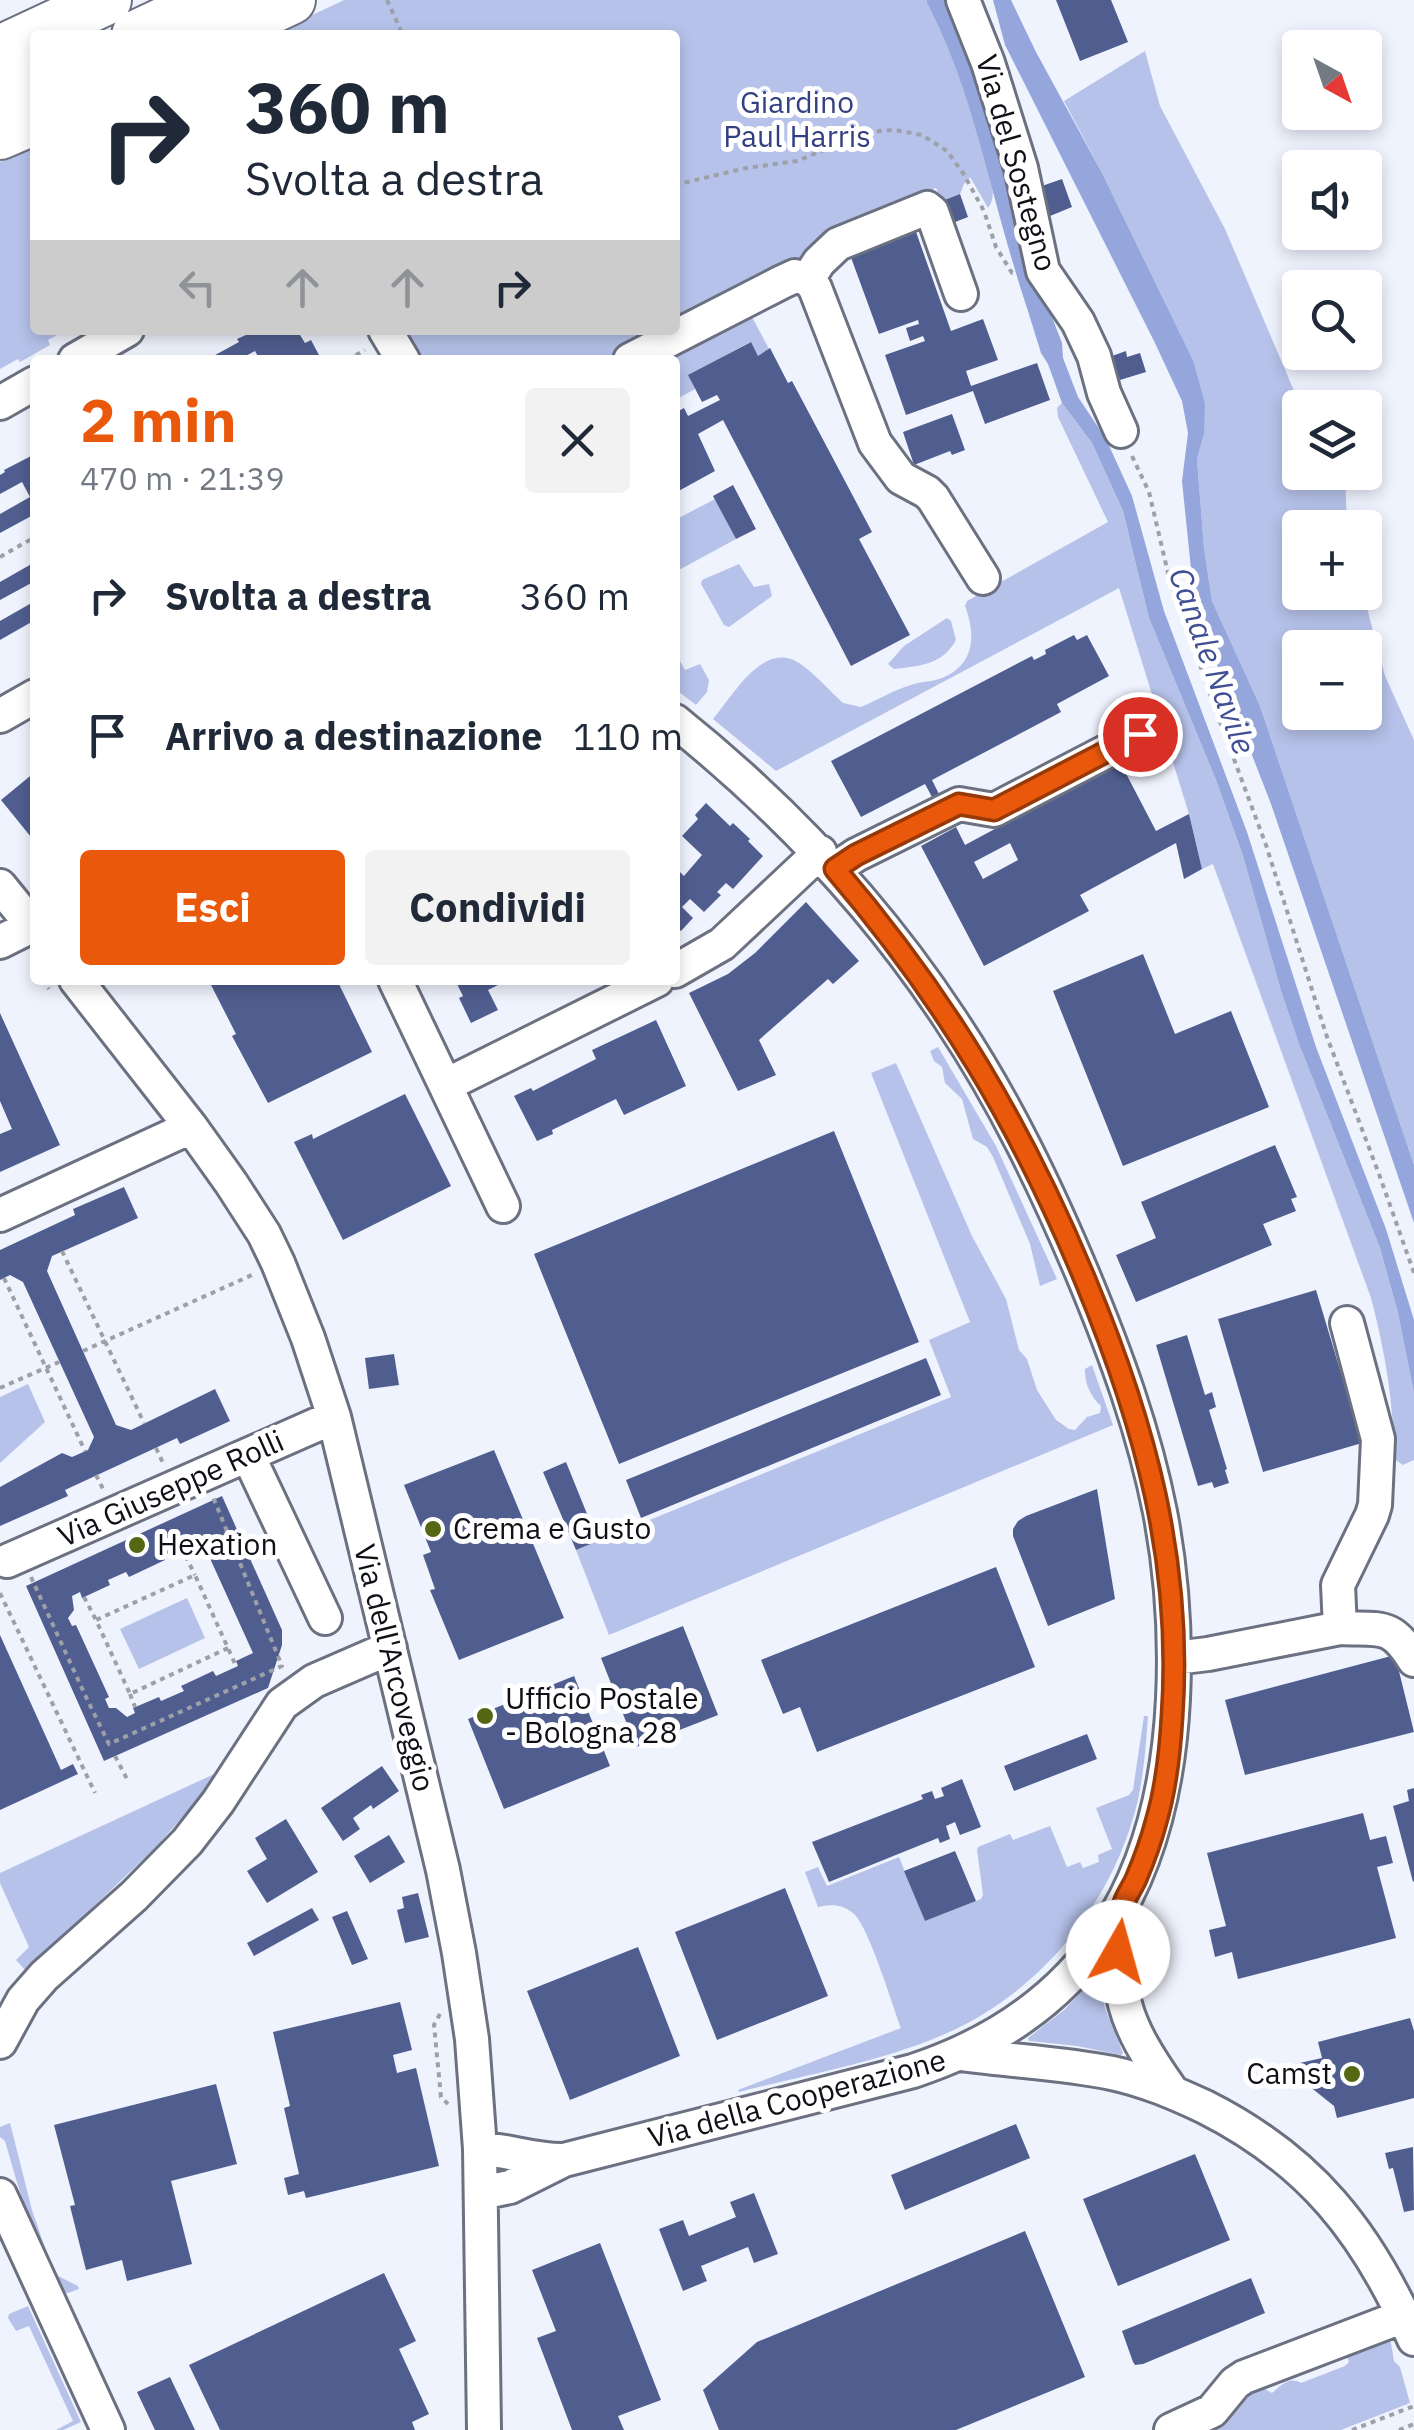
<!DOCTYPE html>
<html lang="it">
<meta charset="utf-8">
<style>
body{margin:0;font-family:"IBM Plex Sans",sans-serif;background:#f2f2f3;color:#1f2937;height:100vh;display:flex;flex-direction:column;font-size:38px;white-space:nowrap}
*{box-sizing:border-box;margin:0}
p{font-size:32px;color:#747a83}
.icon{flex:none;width:55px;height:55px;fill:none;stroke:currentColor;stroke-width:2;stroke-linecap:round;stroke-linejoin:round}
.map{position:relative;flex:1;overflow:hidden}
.drawer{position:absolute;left:30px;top:355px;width:650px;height:630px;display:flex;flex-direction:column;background:#fff;border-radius:10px;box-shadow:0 5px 15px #0003}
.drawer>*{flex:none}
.guide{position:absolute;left:30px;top:30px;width:650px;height:305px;border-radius:10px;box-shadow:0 5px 15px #0003;background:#fff;color:#1f2937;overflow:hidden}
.needle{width:65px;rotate:140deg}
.buttons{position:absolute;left:1282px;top:30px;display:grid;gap:20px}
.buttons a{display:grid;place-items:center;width:100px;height:100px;border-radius:10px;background:#fff;box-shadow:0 5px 15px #0003;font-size:50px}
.pin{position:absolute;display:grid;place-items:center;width:85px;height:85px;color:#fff;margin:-42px;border:5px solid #fff;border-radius:50%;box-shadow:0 2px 10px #0007}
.me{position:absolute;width:110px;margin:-55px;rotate:7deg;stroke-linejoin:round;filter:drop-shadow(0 0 8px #0008)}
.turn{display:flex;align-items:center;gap:35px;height:210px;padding:0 50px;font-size:45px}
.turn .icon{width:130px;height:130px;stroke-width:2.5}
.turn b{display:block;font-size:70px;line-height:85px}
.lanes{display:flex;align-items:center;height:95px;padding:0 50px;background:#0003;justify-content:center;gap:50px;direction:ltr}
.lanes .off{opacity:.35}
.round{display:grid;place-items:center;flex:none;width:105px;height:105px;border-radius:10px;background:#f2f2f3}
.headline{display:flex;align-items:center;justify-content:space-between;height:170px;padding:0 50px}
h1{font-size:60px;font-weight:700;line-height:75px;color:#ea580c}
.primary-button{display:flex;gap:20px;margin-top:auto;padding:20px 50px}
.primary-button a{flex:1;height:115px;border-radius:10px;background:#ea580c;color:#fff;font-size:40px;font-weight:700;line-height:115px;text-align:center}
.primary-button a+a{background:#f2f2f3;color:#1f2937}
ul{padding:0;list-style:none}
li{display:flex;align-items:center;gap:30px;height:140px;padding:0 50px}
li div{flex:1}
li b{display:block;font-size:38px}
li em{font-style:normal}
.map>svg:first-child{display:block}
.green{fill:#b6c2ea;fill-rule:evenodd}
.water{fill:#95a6dc}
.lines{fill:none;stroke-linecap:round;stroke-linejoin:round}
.canal{stroke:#95a6dc;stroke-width:22}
.building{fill:#505e8f;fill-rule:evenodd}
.minor-casing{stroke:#6c7181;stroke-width:38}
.highway-casing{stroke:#6c7181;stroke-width:52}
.path{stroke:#9da0a9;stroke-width:4;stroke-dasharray:5 5;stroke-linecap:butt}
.minor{stroke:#fff;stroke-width:32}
.highway{stroke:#fff;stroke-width:48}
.route-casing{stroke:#983908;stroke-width:25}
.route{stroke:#ea580c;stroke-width:18}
.poi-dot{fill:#556712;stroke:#fff;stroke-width:4}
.labels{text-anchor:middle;stroke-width:10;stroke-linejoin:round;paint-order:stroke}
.park-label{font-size:30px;fill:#323f81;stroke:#fff}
.street-label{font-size:30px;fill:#0f1016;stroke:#fff}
.poi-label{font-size:30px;fill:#0f1016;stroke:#fff;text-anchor:start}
.water-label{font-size:32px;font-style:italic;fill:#415094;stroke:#fff}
</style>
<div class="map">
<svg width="1414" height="2430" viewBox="0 0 1414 2430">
<rect width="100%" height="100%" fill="#eff3fe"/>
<path class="green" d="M344 0H957L1014 161 989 168C991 181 997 197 988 208L970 177 964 184 960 194 942 201 936 188 904 201 806 264 675 323V35H270Z
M1145 51 1160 106 1225 229 1301 407 1300 472 1345 473 1347 527 1300 528V592L1363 593 1385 676 1414 740V1165L1260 706 1212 601 1204 548 1197 459 1204 434 1193 360 1102 173 1064 101ZM1300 648H1365V712H1300Z
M35 146V330H66L48 340 50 345 20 362 18 359 0 369V162Z
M752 317 769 349 758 356 750 342 689 375 695 389 675 400V360H669Z
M399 330H661L604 360H416Z
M1062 403 1092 443 1123 511 1149 618 1216 780 1243 856 1281 991 1299 1044 1380 1248 1398 1313 1414 1393V1460L1403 1465 1394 1459C1394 1404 1385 1351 1371 1298L1213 864 1202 869 1189 814 1119 588 776 771 713 719C734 694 765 637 802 665 817 676 829 690 843 703L861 707C878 700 894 690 911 685 922 681 932 682 942 678 975 665 976 635 965 606L967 601 1108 522 1058 417 1057 408Z
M715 499 736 539 677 571 675 566V520Z
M739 564 754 587 769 584 772 596 729 627 724 625 701 584 702 580Z
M947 618 951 621 956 640C942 665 920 666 894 669L888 664 904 646Z
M675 652 685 670 700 664 709 680 707 692 696 705 675 689Z
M938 1047 996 1146 1057 1279 1040 1286 1030 1244 993 1157 987 1147 973 1139 962 1099 945 1083 942 1067 934 1061 930 1051Z
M896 1063 972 1236 1006 1299 1019 1350 1027 1359 1037 1390 1056 1420 1069 1429 1075 1430 1087 1417 1100 1413 1101 1406C1091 1398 1084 1382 1085 1369L1092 1365 1113 1425 609 1635 576 1550 951 1397 929 1340 970 1322 871 1073Z
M28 1384 45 1422 0 1463V1397Z
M187 1598 205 1638 139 1669 120 1629Z
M1144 1716H1148C1146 1744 1144 1772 1138 1800 1113 1905 1038 1996 938 2037 875 2063 805 2075 739 2092L738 2090 901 2028C892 2004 870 1931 855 1915 844 1904 832 1904 818 1907L805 1872 818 1867 827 1886 899 1857 925 1921 981 1899 983 1895 977 1850 978 1847 1010 1834 1013 1840 1050 1826 1067 1867 1080 1862 1083 1868 1099 1862 1098 1855 1112 1849 1096 1808 1129 1795 1133 1790Z
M225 1769 156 1847 26 1971 16 1960 29 1947 0 1883V1873Z
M1096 1977 1099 1978 1105 2008 1123 2053 1121 2055 1077 2046 1029 2041 1028 2038 1064 2010Z
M10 2123 32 2210 54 2274 78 2286 79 2289 68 2293 60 2292C34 2244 20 2193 5 2141L0 2137V2127Z
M28 2306 81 2422 63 2430H56L73 2421 29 2326 16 2331 8 2318 9 2314Z
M1386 2333 1391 2343 1394 2361 1400 2367 1410 2403 1341 2430H1211L1209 2426 1234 2398 1265 2379V2389L1272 2393C1281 2386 1289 2376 1301 2383L1345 2366 1349 2362 1347 2356 1349 2348Z"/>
<path class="water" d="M993 0H1011L1036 52 1102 173 1193 360 1205 404 1204 434 1197 459 1204 548 1212 601 1260 706 1414 1165V1223L1271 804 1195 608 1182 481 1188 433 1182 401 1154 341 1005 45Z
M1037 278 1062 343 1063 358 1078 397 1106 439 1132 496 1164 611 1247 832 1316 1047 1386 1229 1414 1320V1393L1398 1313 1380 1248 1299 1044 1281 991 1243 856 1216 780 1149 618 1123 511 1092 443 1062 403 1048 364 1041 353 1018 279Z"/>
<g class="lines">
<path class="canal" d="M938 0C988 96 1002 204 1038 305"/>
</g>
<path class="building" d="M1056 0H1111L1128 42 1080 61Z
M1062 179 1072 207 1050 216 1039 187Z
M960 194 968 217 950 224 942 201Z
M915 229 951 331 983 319 998 360 966 371 971 386 1037 363 1050 400 985 424 973 391 906 415 885 355 925 341 923 336 910 341 906 328 919 324 918 320 879 334 849 252Z
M257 330H297L305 343 311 340 319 355 310 360H260L255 351 238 360H206L239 342 237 339Z
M751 342 758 356 770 348 788 383 792 381 872 532 859 539 910 635 851 666 723 420 698 434 715 471 675 493V413L684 408 688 416 720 400 717 395 702 402 688 375Z
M1126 351 1127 357 1140 353 1146 372 1120 380 1112 356Z
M952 414 965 450 952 455 950 451 914 465 903 432Z
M35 454V514L0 533V514L30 497 22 482 0 494V475L5 472 4 470Z
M733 485 756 529 736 539 713 496Z
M35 562V581L0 600V582Z
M35 601V620L0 640V621Z
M1074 635 1077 640 1087 635 1109 676 1057 704 1061 712 932 780 939 794 932 797 925 784 861 817 831 761 1032 656 1034 660 1046 654 1045 650Z
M1120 762 1156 831 1189 814 1202 869 1184 879 1176 843 1080 895 1089 911 984 966 921 846 956 827 965 845ZM1010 843 1018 860 983 879 974 862Z
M35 772V842L1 800Z
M706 803 730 826 733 823 750 839 748 841 763 856 733 889 726 883 717 892 721 895 704 912 690 899 682 907 693 918 681 931 675 926V867L684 876 702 855 682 836 698 819 695 815Z
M806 902 859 961 833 984 828 979 759 1040 776 1075 738 1091 689 993 728 974 755 953Z
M1143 954 1175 1034 1231 1011 1269 1107 1123 1166 1053 991Z
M216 980H337L372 1052 268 1103 232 1036 236 1034 210 983Z
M455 980H508L488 990 498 1010 471 1023 459 998 463 996Z
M0 1013 60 1145 0 1172V1134L12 1129 0 1101Z
M656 1020 686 1086 624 1115 616 1099 552 1130 553 1134 537 1141 514 1096 531 1088 533 1091 596 1059 592 1050Z
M405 1094 451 1186 343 1240 294 1142 312 1134 313 1139Z
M834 1131 919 1342 619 1464 534 1254Z
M1275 1145 1297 1197 1291 1199 1296 1211 1263 1224 1272 1245 1136 1302 1116 1255 1156 1238 1141 1202Z
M124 1187 138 1218 52 1256 47 1271 116 1425 131 1430 215 1389 230 1421 180 1444 177 1438 65 1490 68 1496 0 1526V1487L62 1453 72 1457 88 1450 94 1437 23 1282 10 1275 0 1280V1250L75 1215 73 1209Z
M1316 1290 1362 1443 1263 1472 1218 1319Z
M1187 1335 1205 1395 1212 1392 1216 1407 1209 1410 1227 1469 1225 1470 1229 1483 1214 1488 1212 1482 1198 1486 1156 1345Z
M394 1354 399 1385 369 1389 365 1358Z
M926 1358 941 1395 641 1518 626 1480Z
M494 1450 564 1618 459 1660 430 1590 435 1589 423 1555 431 1552 404 1485Z
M566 1462 598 1541 576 1550 543 1472Z
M1097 1489 1115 1599 1048 1626 1013 1536V1529L1018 1521 1026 1516Z
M222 1496 282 1630V1645L268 1688 104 1761 26 1586ZM203 1543 253 1653 236 1661 238 1666 216 1676 213 1671 181 1686 184 1691 161 1701 159 1697 133 1708 135 1713 127 1717 116 1708H109L105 1699 109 1697 76 1625 72 1626 68 1618 74 1610 72 1596 80 1592 82 1598 110 1585 108 1580 126 1572 129 1577 165 1560 163 1556 182 1547 184 1552Z
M996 1567 1035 1667 817 1752 800 1707 783 1714 761 1660Z
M683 1626 718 1715 636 1747 601 1658Z
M0 1635 61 1770 73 1764 78 1774 0 1810Z
M1395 1655 1414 1732 1245 1775 1225 1700Z
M574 1676 610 1766 504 1809 468 1719Z
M1087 1734 1097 1759 1014 1791 1004 1766Z
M382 1766 399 1791 373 1809 371 1805 353 1818 360 1829 343 1841 321 1808Z
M962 1779 981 1827 960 1835 955 1822 946 1826 950 1839 940 1843 938 1838 829 1882 812 1842 923 1799 921 1795 932 1791 935 1799 944 1796 941 1788Z
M1414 1788V1881L1413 1882 1393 1806 1409 1801 1407 1790Z
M1363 1813 1370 1840 1386 1836 1393 1863 1377 1867 1396 1938 1238 1979 1232 1952 1215 1957 1209 1930 1226 1926 1207 1853Z
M286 1819 318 1872 267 1903 247 1871 267 1859 255 1838Z
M389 1835 405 1862 370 1883 354 1856Z
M955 1851 976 1901 925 1921 904 1871Z
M785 1888 828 1996 717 2040 675 1932Z
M418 1893 429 1937 405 1943 397 1910 404 1908 402 1897Z
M312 1908 319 1920 254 1956 247 1943Z
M347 1911 368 1959 352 1965 332 1917Z
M638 1947 680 2056 570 2100 527 1991Z
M400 2002 412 2050 393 2055 397 2073 416 2068 439 2166 306 2198 304 2191 288 2195 284 2178 299 2174 284 2108 290 2106 273 2032Z
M1410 2018 1414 2031V2098L1337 2118 1334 2106 1299 2078 1295 2064 1322 2058 1318 2042Z
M216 2084 237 2164 171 2181 192 2264 127 2281 122 2260 86 2270 70 2206 75 2205 54 2125Z
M1016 2124 1030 2158 905 2210 891 2175Z
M1413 2147 1414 2210 1404 2212 1393 2168 1389 2169 1385 2153Z
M1195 2154 1230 2240 1118 2286 1083 2199Z
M754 2193 778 2254 754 2263 748 2247 701 2266 707 2281 683 2291 659 2229 683 2220 689 2236 736 2217 730 2202Z
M1025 2231 1085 2377 956 2430H719L703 2390 757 2342Z
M600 2243 661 2400 618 2416 624 2430H572L537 2338 556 2331 532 2270Z
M384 2273 416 2341 399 2349 429 2414 412 2422 415 2430H220L189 2365Z
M1251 2278 1265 2313 1143 2364 1135 2365 1133 2362 1122 2331Z
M170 2377 195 2430H155L137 2392Z"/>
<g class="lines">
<g class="minor-casing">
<path id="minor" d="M963 0 988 63 1021 168 1043 271 1078 322 1094 356 1104 393 1121 431
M808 279 819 262 838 244 927 208 932 212 961 294
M385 330 403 360
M75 360 127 330
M630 360 782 282 795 276 808 279 815 288 875 443 901 478 927 492 933 498 983 578
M0 403 35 383
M0 716 35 696
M835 869 856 855 959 804 994 810 1140 734
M0 886 35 929
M0 942 32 926
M675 971 722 944 820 852
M76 980 191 1127 231 1183 264 1234 278 1263 308 1338 334 1417 443 1870 459 1953 472 2039 480 2149 484 2430
M395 980 503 1206
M446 1085 657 980
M0 1215 191 1127
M1347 1323 1378 1439 1375 1505 1372 1515 1338 1585 1340 1628C1380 1630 1391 1622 1414 1660
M248 1455 325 1618
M7 1561 334 1417
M1175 1658 1208 1654 1340 1628
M1122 1908C1115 1994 1121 2019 1171 2090
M0 2042 23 2000 44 1976 134 1896 187 1842 218 1802 282 1704 314 1681 390 1648
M961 2054C1011 2061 1062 2063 1112 2073 1145 2080 1175 2093 1205 2107 1310 2160 1367 2232 1414 2339
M480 2149C509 2150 536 2161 564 2160
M481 2193 510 2187 564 2160 913 2071C1091 2012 1164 1880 1173 1699 1176 1636 1172 1574 1160 1512 1144 1431 1116 1355 1085 1280 1047 1189 1005 1101 950 1019 875 905 782 807 675 721
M0 2195 108 2430
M1171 2430 1212 2411 1235 2383 1244 2377 1404 2316"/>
</g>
<g class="highway-casing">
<path id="highway" d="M136 35 210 0
M216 35 291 0
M0 50 107 0
M0 99 35 82
M0 135 35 120"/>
</g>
<path class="path" d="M387 0 403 35
M675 185 746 168 797 161 868 132 895 130 922 135 947 151 963 173 984 211 996 247 1012 273H1018
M347 360 365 350
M1132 456 1149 492 1168 573 1216 711 1266 845 1327 1037 1379 1174 1414 1273
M0 557 35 537
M42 980 49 989
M62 1251 144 1423
M4 1278 85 1451
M83 1351 252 1275
M0 1388 59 1362
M156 1448 164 1465
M96 1475 104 1491
M181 1547 195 1575
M31 1577 86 1697 109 1744 282 1666 213 1497
M0 1593 95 1793
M84 1597 96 1620
M228 1648 130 1694 96 1620 195 1575 236 1666
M130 1694 135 1707
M115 1756 127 1779
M440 2014 434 2025 441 2097 448 2104
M1352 2430 1414 2406
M1399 2430 1414 2424"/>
<use href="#minor" class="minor"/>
<use href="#highway" class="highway"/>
</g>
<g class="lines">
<g class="route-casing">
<path id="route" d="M1118 1952C1120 1937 1119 1920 1123 1906 1125 1897 1132 1888 1136 1879 1144 1860 1151 1841 1156 1822 1166 1788 1170 1752 1172 1717 1183 1563 1145 1424 1086 1282 1021 1125 946 999 835 869L856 855 959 804 994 810 1140 734"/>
</g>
<use href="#route" class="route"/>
</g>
<g class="poi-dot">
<circle cx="433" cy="1529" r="10"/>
<circle cx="137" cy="1545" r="10"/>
<circle cx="485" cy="1716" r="10"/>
<circle cx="1352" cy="2074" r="10"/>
</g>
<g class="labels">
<g class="park-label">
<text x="797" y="113">Giardino<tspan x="797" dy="34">Paul Harris</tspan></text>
</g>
<g class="street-label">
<text transform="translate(1016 163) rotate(74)" y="10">Via del Sostegno</text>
<text transform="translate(171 1489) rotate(-24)" y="10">Via Giuseppe Rolli</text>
<text transform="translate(394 1668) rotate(76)" y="10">Via dell'Arcoveggio</text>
<text transform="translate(797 2099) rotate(-15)" y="10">Via della Cooperazione</text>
</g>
<g class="poi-label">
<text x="453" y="1539">Crema e Gusto</text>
<text x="157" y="1555">Hexation</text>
<text x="505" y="1709">Ufficio Postale<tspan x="505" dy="34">- Bologna 28</tspan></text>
<text x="1332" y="2084" text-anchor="end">Camst</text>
</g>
<g class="water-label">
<text transform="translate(1212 661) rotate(70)" y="11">Canale Navile</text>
</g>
</g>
</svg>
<div class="buttons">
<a><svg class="needle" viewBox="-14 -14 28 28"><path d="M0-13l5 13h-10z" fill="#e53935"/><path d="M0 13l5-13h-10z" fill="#747a83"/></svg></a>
<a><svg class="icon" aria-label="sound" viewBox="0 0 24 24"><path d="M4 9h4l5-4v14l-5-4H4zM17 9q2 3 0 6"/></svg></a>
<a><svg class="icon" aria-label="search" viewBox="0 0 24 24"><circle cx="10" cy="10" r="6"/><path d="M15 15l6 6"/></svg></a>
<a><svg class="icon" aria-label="layers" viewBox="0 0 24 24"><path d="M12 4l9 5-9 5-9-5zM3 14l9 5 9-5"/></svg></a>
<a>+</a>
<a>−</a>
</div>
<div class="pin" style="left:1140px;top:734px;background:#d93025"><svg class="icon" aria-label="arrive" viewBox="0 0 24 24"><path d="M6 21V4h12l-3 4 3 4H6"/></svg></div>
<svg class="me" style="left:1118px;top:1952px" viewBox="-20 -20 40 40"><circle r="19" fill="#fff"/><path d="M0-13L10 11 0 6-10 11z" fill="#ea580c"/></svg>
<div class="guide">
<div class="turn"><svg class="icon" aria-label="right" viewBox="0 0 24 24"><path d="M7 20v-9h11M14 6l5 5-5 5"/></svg><div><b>360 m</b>Svolta a destra</div></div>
<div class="lanes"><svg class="icon off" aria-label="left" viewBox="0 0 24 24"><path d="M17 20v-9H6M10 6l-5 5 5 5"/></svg><svg class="icon off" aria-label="ahead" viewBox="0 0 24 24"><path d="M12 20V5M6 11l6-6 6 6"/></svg><svg class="icon off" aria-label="ahead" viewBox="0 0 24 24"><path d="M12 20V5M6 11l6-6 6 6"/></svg><svg class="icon" aria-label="right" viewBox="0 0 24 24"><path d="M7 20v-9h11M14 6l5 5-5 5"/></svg></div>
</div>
<section class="drawer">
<div class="headline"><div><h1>2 min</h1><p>470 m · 21:39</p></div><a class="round"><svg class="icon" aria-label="close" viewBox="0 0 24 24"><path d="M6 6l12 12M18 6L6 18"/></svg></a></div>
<ul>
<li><svg class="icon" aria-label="right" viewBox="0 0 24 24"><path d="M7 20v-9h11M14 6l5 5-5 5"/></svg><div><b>Svolta a destra</b></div><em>360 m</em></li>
<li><svg class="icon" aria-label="arrive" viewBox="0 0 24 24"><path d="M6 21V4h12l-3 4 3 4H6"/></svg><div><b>Arrivo a destinazione</b></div><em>110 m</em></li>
</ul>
<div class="primary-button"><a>Esci</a><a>Condividi</a></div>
</section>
</div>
